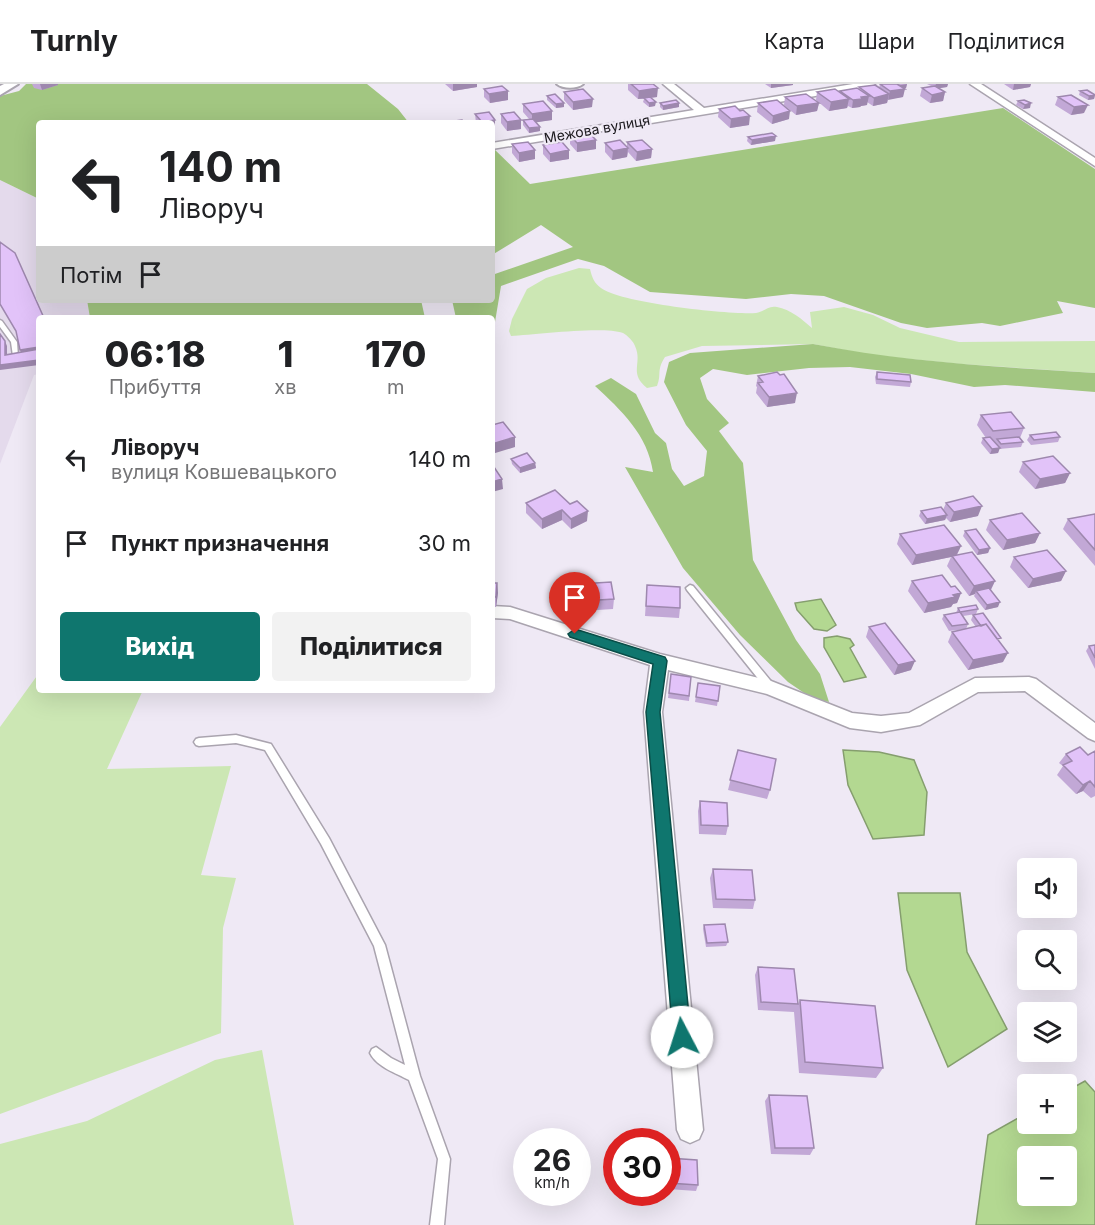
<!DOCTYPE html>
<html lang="uk">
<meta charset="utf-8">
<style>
body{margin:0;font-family:Inter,sans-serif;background:#f2f2f2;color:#202124;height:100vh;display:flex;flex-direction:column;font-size:22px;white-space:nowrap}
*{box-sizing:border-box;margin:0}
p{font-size:20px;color:#757577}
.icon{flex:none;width:33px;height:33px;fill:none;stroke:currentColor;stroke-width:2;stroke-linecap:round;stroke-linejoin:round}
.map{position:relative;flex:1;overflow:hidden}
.sheet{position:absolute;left:36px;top:231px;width:459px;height:378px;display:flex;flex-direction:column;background:#fff;border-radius:6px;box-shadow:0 6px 24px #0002}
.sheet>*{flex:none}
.top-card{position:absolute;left:36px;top:36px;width:459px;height:183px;border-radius:6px;box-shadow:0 6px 24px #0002;background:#fff;color:#202124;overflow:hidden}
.controls{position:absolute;left:1017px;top:774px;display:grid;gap:12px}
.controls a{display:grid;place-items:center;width:60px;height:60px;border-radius:6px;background:#fff;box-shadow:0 6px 24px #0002;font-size:30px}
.speed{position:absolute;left:513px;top:1044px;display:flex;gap:12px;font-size:30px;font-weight:700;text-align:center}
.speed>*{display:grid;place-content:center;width:78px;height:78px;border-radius:50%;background:#fff;box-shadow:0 6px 24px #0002;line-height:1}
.speed small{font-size:15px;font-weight:400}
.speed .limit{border:9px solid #d22;background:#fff;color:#111}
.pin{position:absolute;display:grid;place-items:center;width:51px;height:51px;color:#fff;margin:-62px -26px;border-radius:50% 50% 50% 0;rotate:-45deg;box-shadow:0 0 6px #0007}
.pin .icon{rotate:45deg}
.me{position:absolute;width:66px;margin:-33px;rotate:355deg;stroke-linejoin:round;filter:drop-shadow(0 0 4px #0008)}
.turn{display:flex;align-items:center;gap:21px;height:126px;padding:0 24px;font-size:27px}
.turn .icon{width:78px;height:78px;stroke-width:2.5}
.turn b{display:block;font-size:42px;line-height:51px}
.then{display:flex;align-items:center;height:57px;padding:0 24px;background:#0003;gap:12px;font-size:22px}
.eta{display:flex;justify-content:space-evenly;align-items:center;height:102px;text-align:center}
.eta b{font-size:36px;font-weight:800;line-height:42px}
.cta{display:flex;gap:12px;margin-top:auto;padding:12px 24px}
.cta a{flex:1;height:69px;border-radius:6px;background:#0f766e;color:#fff;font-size:24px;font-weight:800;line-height:69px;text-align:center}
.cta a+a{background:#f2f2f2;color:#202124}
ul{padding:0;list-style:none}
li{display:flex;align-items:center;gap:18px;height:84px;padding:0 24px}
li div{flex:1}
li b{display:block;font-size:22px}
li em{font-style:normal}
header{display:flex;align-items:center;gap:36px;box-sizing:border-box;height:84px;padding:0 30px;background:#fff;border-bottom:2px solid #e0e0e0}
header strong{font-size:28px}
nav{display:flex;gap:33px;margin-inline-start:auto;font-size:21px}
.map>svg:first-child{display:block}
.built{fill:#e4daec}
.green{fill:#cce7b4}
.forest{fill:#a2c681}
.water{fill:#b3d891;stroke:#859e6e;stroke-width:1.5;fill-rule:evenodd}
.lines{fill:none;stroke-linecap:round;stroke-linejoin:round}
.service-casing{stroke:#aaa4af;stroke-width:3}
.minor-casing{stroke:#aaa4af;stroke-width:3}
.tertiary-casing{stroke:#aaa4af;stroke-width:4}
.service{fill:#fff;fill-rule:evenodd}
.minor{fill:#fff;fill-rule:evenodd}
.tertiary{fill:#fff;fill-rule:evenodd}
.wall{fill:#c2a8d6}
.shaded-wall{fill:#9e88ae}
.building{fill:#e2c3f9;stroke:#9e88ae;stroke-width:1.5}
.route{fill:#0f766e;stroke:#0a4d48;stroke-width:1.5}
.labels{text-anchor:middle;stroke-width:4.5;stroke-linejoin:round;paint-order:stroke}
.far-street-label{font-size:14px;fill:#1a181c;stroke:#efe9f5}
</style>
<header>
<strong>Turnly</strong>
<nav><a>Карта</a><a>Шари</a><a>Поділитися</a></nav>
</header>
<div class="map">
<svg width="1095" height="1141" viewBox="0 0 1095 1141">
<rect width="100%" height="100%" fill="#efe9f5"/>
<path class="built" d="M0 96 39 115V216H87L90 234H39V290L34 291 0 380Z"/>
<path class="green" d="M579 184 590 185C592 193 594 199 601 204 620 219 731 231 756 229 764 228 768 221 777 223 790 225 803 236 812 244L810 228 844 223 873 231 900 244 959 258 1095 257V289L961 280 871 271 813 260 702 262 665 273C656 287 662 290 657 302L647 304C628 289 643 279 635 262 634 258 627 251 623 249 601 242 536 251 511 252L509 247 512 235 527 205 546 194Z
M39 589V606H143L107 685 231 682 201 791 236 794 223 844 221 949 0 1030V643Z
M262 966 294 1141H0V1060L87 1037 215 976Z"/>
<path class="forest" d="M26 0H367L398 25 409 39H39V115L0 96V12L19 7Z
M1003 24 1095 85V224L1057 217 1063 229 1000 242 982 239 927 244 901 239 824 212 791 210 746 215 650 208 604 182 578 175 501 202 492 256V234H456L452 216H492V191L573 163 541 141 492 171V63L530 100Z
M87 216H421L425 234H90Z
M813 260C906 278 1000 283 1095 289V308L1005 301 974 303 911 290 850 283 809 284 747 291 713 285 700 294 707 315 729 339 719 347 743 379 753 476 796 556 820 590 829 618 813 615 788 598 740 551 683 484 625 383 653 388C648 351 621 326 595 302L611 294 636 310 655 349 666 359 672 385 684 402 704 392 707 367 686 341 664 298 669 278 690 269Z"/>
<path class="water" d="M821 515 836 541 827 547 814 545 797 526 795 519Z
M837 552 850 555 854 561 850 564 866 593 844 598 824 563V554Z
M843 666 879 668 914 676 927 708 924 751 873 755 848 701Z
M898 809H960L967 868 1007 945 948 983 907 886Z
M1085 997 1095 1008V1141H976L988 1051 1027 1029 1028 1040H1066L1067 1007ZM1028 1072H1066V1112H1028Z"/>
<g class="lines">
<g class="service-casing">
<path id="service" d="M0 236 2 237 17 258 18 273 16 274 13 272 11 258 0 243Z
M690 501 693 502 774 601 776 604 774 607H768L687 506 686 504Z
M236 651 271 660 329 754 385 861 420 992 450 1075 444 1141H430L438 1075 409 996C396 989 377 983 370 969L372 965 376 963 391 974 405 981 374 862 321 760 265 666 236 659 199 662 196 661 194 658 196 655 199 654Z"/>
</g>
<g class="minor-casing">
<path id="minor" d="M663 0H674L704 24 853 0H875L870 3 492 65V59L694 26Z
M970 0H981L1095 74V82Z
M492 522 510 523 660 570 771 597 852 629 881 632 909 629 975 594 1029 593 1036 595 1095 639V657L1088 654 1025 607 978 608 920 641 881 648 850 644 767 610 668 586 662 628 703 1046 699 1055 690 1059 681 1055 677 1046 644 628 650 581 510 535 492 534Z"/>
</g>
<g class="tertiary-casing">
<path id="tertiary" d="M4 0H18L0 11V2Z
M557 0H583C577 5 563 5 557 0Z"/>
</g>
<use href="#service" class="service"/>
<use href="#minor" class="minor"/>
<use href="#tertiary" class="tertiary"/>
</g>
<path class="wall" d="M32 0H58V1L42 6 34 4Z
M445 0H477V3L453 7Z
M628 0H653L657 13 651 14 655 22 649 23 643 18 644 15H638L628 6Z
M765 0H793V1L771 4Z
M880 0H907L906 4H904L903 13 888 15 887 19 873 22 867 18V21L861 22 860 23 852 24 848 22 847 24 829 27 816 16 817 8 840 9V7L858 5 859 3 879 4Z
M927 0H948L947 3 939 4 945 8 943 17 930 19 920 12 922 4 931 2Z
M1004 0H1031L1030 3 1013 6Z
M484 5 508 16 490 19 484 13Z
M1080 7 1095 11 1094 15 1088 16 1079 11Z
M564 8 592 23 573 26 564 16Z
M547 12 564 23 556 24 547 16Z
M785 13 819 19 817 27 796 31 784 21Z
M1058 13 1084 29 1071 31 1055 21Z
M1018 17 1030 24 1023 25 1016 21Z
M660 19H679V23L663 26 660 23Z
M758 19 789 35 772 40 757 28Z
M523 20 552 36 536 38 540 43V47L529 49 523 41V36L529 35 523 28Z
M719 25 749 41 730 44 718 33Z
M475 30 495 36V45L492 39H476Z
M501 30 521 45 507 47 501 39Z
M570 51 596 65 577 68 570 60Z
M748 53 775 57 751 61 747 57Z
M627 58 652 65 651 74 636 77 628 68 627 73 612 76 605 68V59L627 64Z
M512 60 535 75 519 78 512 69Z
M543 61 569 66V75L550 78 543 70Z
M877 288 911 298 910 303 876 300 875 293Z
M758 292 795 319 767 323 756 309 757 303 756 302Z
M981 331 1024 344 1020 354 1023 358 1021 363 999 365 998 369 990 370 981 359 983 354H986L977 341Z
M1030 351 1060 353 1058 358 1031 361 1027 356Z
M511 375 535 379 536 384 520 389 512 380Z
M1023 378 1070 389 1065 399 1035 405 1019 388Z
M526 419 570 420 587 437 571 445 562 436 542 445 526 429Z
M946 419 978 432 950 438 946 434 945 436 925 440 919 432 921 427 943 426Z
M1095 430V482L1063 445 1068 435Z
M990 436 1040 449 1035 459 1003 466 986 446Z
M965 447 990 464 988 469 977 471 963 452Z
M900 450 961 462 957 471 995 497 991 506 998 523 985 526 974 512 975 510 969 512 947 482 951 473 912 481 897 460Z
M1014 473 1066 487 1061 497 1028 504 1010 483Z
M912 497 951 503 961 509 957 519 953 520 951 523 924 529 908 507Z
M492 499H497L498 509 496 523H492Z
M580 500 614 515 613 525 582 527 579 510Z
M647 501 680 524 679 534 645 532Z
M958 524 978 525 976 530 963 532 968 540 966 545 949 547 942 535 944 531 956 529Z
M973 531 999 558 1003 578 968 586 948 558 952 548 976 543 971 536Z
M869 543 911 586 894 591 866 553Z
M1095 561V585L1086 567 1089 562Z
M671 590 691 593 689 617 668 614Z
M698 599 720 602 717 622 695 618Z
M738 666 770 706 767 715 728 706Z
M1095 667V712L1091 714 1083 707 1076 710 1057 691 1063 682 1059 679 1066 670 1088 671Z
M700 717 728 742 726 751 699 750 698 727Z
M713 785 755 816 753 825 713 824 710 794Z
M704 841 728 858 726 862 706 863 703 845Z
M758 883 798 920 800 916 883 984 876 994 799 989 794 928 758 926 755 891Z
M769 1011 814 1064 810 1071 771 1070 765 1017Z
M668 1074 698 1101 696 1107 668 1105Z"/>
<path class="shaded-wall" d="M40 0H58V1L42 6Z
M453 0H477V3L453 7Z
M771 0H793V1L771 4Z
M907 0 906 4 895 6 896 2Z
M936 0H948L947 3 934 5Z
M1014 0H1031L1030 3 1013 6Z
M658 4 657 13 638 15 639 7Z
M905 5 903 13 888 16 890 7Z
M508 7V16L490 19 489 10Z
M945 8 943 17 930 19 932 11Z
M889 10 887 19 873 22 874 14Z
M1095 11 1094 15 1088 16 1089 12Z
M869 12 867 21 861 22 860 23 852 24 853 16 861 13Z
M593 15 592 23 573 26V18Z
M849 15 847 24 829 27 831 18Z
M656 18 655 22 649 23V19Z
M564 19V23L556 24V20Z
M679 19V23L663 26V22Z
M819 19 817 27 796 31 797 22Z
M1031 19 1030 24 1023 25 1025 21Z
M1088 21 1084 29 1071 31 1074 23Z
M552 27V36L532 39V30Z
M790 27 789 35 772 40 773 32Z
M750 32 749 41 730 44 731 35Z
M495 36V45H492V39H482V38Z
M521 36V45L507 47V38Z
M540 43V47L529 49V44Z
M776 52 775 57 751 61 752 56Z
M596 56V65L577 68V59Z
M628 64 627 73 612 76 613 67Z
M652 65 651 74 636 77 637 68Z
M535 66V75L519 78V69Z
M569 66V75L550 78V70Z
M5 257 7 262V275L5 271Z
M39 263V268L22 271 20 266Z
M39 276V281L0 286V281Z
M797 309 795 319 767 323 769 313Z
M515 353V363L492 370V360Z
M1000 364 998 369 990 370 992 365Z
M535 379 536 384 520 389V384Z
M1070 389 1065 399 1035 405 1040 395Z
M502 395 503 405 492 408V398Z
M982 422 978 432 950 438 954 428Z
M562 426V436L542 445V435Z
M588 427 587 437 571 445V435Z
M947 431 945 436 925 440 927 435Z
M1040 449 1035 459 1003 466 1007 456Z
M961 462 956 472 912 481 916 471Z
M990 464 988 469 977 471 979 466Z
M1066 487 1061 497 1028 504 1033 495Z
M995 497 990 507H976L975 510 969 512 974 502Z
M497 499 498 509 496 523V513Z
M961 509 957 519 953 520 951 523 924 529 928 519Z
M1000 518 998 523 985 526 987 521Z
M1008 569 1003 578 968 586 973 576Z
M915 577 911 586 894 591 898 581Z
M1090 697 1083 707 1076 710 1083 701Z"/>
<path class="building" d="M631 0H653L658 4 639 7Z
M880 0H897L905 5 890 7Z
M875 1 889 10 874 14 859 3Z
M502 2 508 7 489 10 484 5Z
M935 2 945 8 932 11 922 4Z
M857 4 869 12 861 13 862 15 853 16 840 7Z
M583 5 593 15 573 18 564 8Z
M835 5 849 15 831 18 817 8Z
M1087 6 1095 11 1089 12 1080 7Z
M555 10 564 19 556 20 547 12Z
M806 10 819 19 797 22 785 13Z
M1071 11 1088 21 1074 23 1058 13Z
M650 13 656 18 649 19 644 14Z
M676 16 679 19 663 22 660 19Z
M777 16 790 27 773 32 758 19Z
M1024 16 1031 19 1025 21 1018 17Z
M543 17 552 27 532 30 523 20Z
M735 22 740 27 743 26 750 32 731 35 719 25Z
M489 28 495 36 482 38 475 30Z
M514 28 521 36 507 38 501 30Z
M533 35 540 43 529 44 523 36Z
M462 36 464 39H439Z
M588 48 596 56 577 59 570 51Z
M772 49 776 52 752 56 748 53Z
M620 56 628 64 613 67 605 59Z
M642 56 652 65 637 68 627 58Z
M528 58 535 66 519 69 512 60Z
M562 58 569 66 550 70 543 61Z
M0 158 15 169 44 234H39V263L20 266 16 247 0 220Z
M0 250 5 257V271L39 265V276L0 281Z
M777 288 780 291 784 290 797 309 769 313 758 299 763 298 758 292Z
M877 288 910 291 911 298 877 295Z
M1011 328 1024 344 993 347 981 331Z
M503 338 515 353 492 360V341Z
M1056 348 1060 353 1034 356 1030 351Z
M990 353 1000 364 992 365 983 354Z
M1019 353 1023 358 1001 360 997 355Z
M527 369 535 379 520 384 511 375Z
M1053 372 1070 389 1040 395 1023 378Z
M492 383H494L502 395 492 398Z
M555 406 570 420 577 417 588 427 571 435 562 426 542 435 526 419Z
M973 412 982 422 954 428 946 419Z
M941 423 947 431 927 435 921 427Z
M1022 429 1040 449 1007 456 990 436Z
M1095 430V466L1068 435Z
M944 441 961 462 916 471 900 450Z
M976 445 990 464 979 466 965 447Z
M1047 466 1066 487 1033 495 1014 473Z
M972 468 995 497 974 502 952 472Z
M942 491 951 503 955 502 961 509 953 511 955 513 928 519 912 497Z
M611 498 614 515 583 517 580 500Z
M492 499H497L496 513H492Z
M647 501 680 503V524L646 522Z
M989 504 1000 518 987 521 976 507Z
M976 521 978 525 960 528 968 540 952 542 944 531 960 528 958 524Z
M983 529 1001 554 997 555 986 540 981 542 973 531Z
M885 539 915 577 898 581 869 543Z
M986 540 1008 569 973 576 952 548Z
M1095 561V574L1089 562Z
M671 590 691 593 689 612 669 609Z
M698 599 720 602 718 617 696 613Z
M1080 663 1088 671 1095 667V703L1090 697 1083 701 1063 681 1072 677 1066 670Z
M738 666 776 675 770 706 730 696Z
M700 717 727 719 728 742 701 741Z
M713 785 752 786 755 816 716 815Z
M725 840 728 858 707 859 704 841Z
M758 883 794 885 798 920 761 918Z
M800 916 875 922 883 984 805 978Z
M769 1011 807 1012 814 1064H775Z
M668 1074 697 1076 698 1101 668 1099Z"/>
<path class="route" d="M575 545 665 573 667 577 660 628 691 953 688 960 682 962 675 960 673 953 646 628 653 580 570 553 568 550Z"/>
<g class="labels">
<g class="far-street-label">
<text transform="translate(597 45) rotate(-10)" y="5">Межова вулиця</text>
</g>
</g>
</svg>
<div class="controls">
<a><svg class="icon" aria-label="sound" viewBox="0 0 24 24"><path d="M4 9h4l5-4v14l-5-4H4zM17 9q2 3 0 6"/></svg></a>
<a><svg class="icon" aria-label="search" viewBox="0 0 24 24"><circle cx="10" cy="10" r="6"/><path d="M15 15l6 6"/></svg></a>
<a><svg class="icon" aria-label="layers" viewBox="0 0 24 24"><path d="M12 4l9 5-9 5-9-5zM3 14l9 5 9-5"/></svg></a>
<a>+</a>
<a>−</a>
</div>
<div class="speed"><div>26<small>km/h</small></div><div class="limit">30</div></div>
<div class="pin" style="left:575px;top:550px;background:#d93025"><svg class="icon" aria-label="arrive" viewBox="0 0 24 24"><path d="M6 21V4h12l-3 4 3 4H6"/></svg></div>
<svg class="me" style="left:682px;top:953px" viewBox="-20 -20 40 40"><circle r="19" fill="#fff"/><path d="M0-13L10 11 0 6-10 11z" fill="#0f766e"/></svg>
<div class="top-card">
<div class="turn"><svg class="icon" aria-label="left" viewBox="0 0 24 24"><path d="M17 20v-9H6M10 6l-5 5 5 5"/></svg><div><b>140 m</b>Ліворуч</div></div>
<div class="then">Потім<svg class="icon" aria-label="arrive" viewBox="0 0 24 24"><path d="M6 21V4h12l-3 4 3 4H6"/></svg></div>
</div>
<section class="sheet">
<div class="eta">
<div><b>06:18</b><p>Прибуття</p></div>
<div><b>1</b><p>хв</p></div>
<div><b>170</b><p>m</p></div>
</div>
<ul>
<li><svg class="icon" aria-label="left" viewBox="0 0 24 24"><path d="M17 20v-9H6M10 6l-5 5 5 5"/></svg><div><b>Ліворуч</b><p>вулиця Ковшевацького</p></div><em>140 m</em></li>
<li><svg class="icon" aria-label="arrive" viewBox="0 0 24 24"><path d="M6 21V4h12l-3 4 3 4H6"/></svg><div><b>Пункт призначення</b></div><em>30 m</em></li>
</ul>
<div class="cta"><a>Вихід</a><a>Поділитися</a></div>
</section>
</div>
